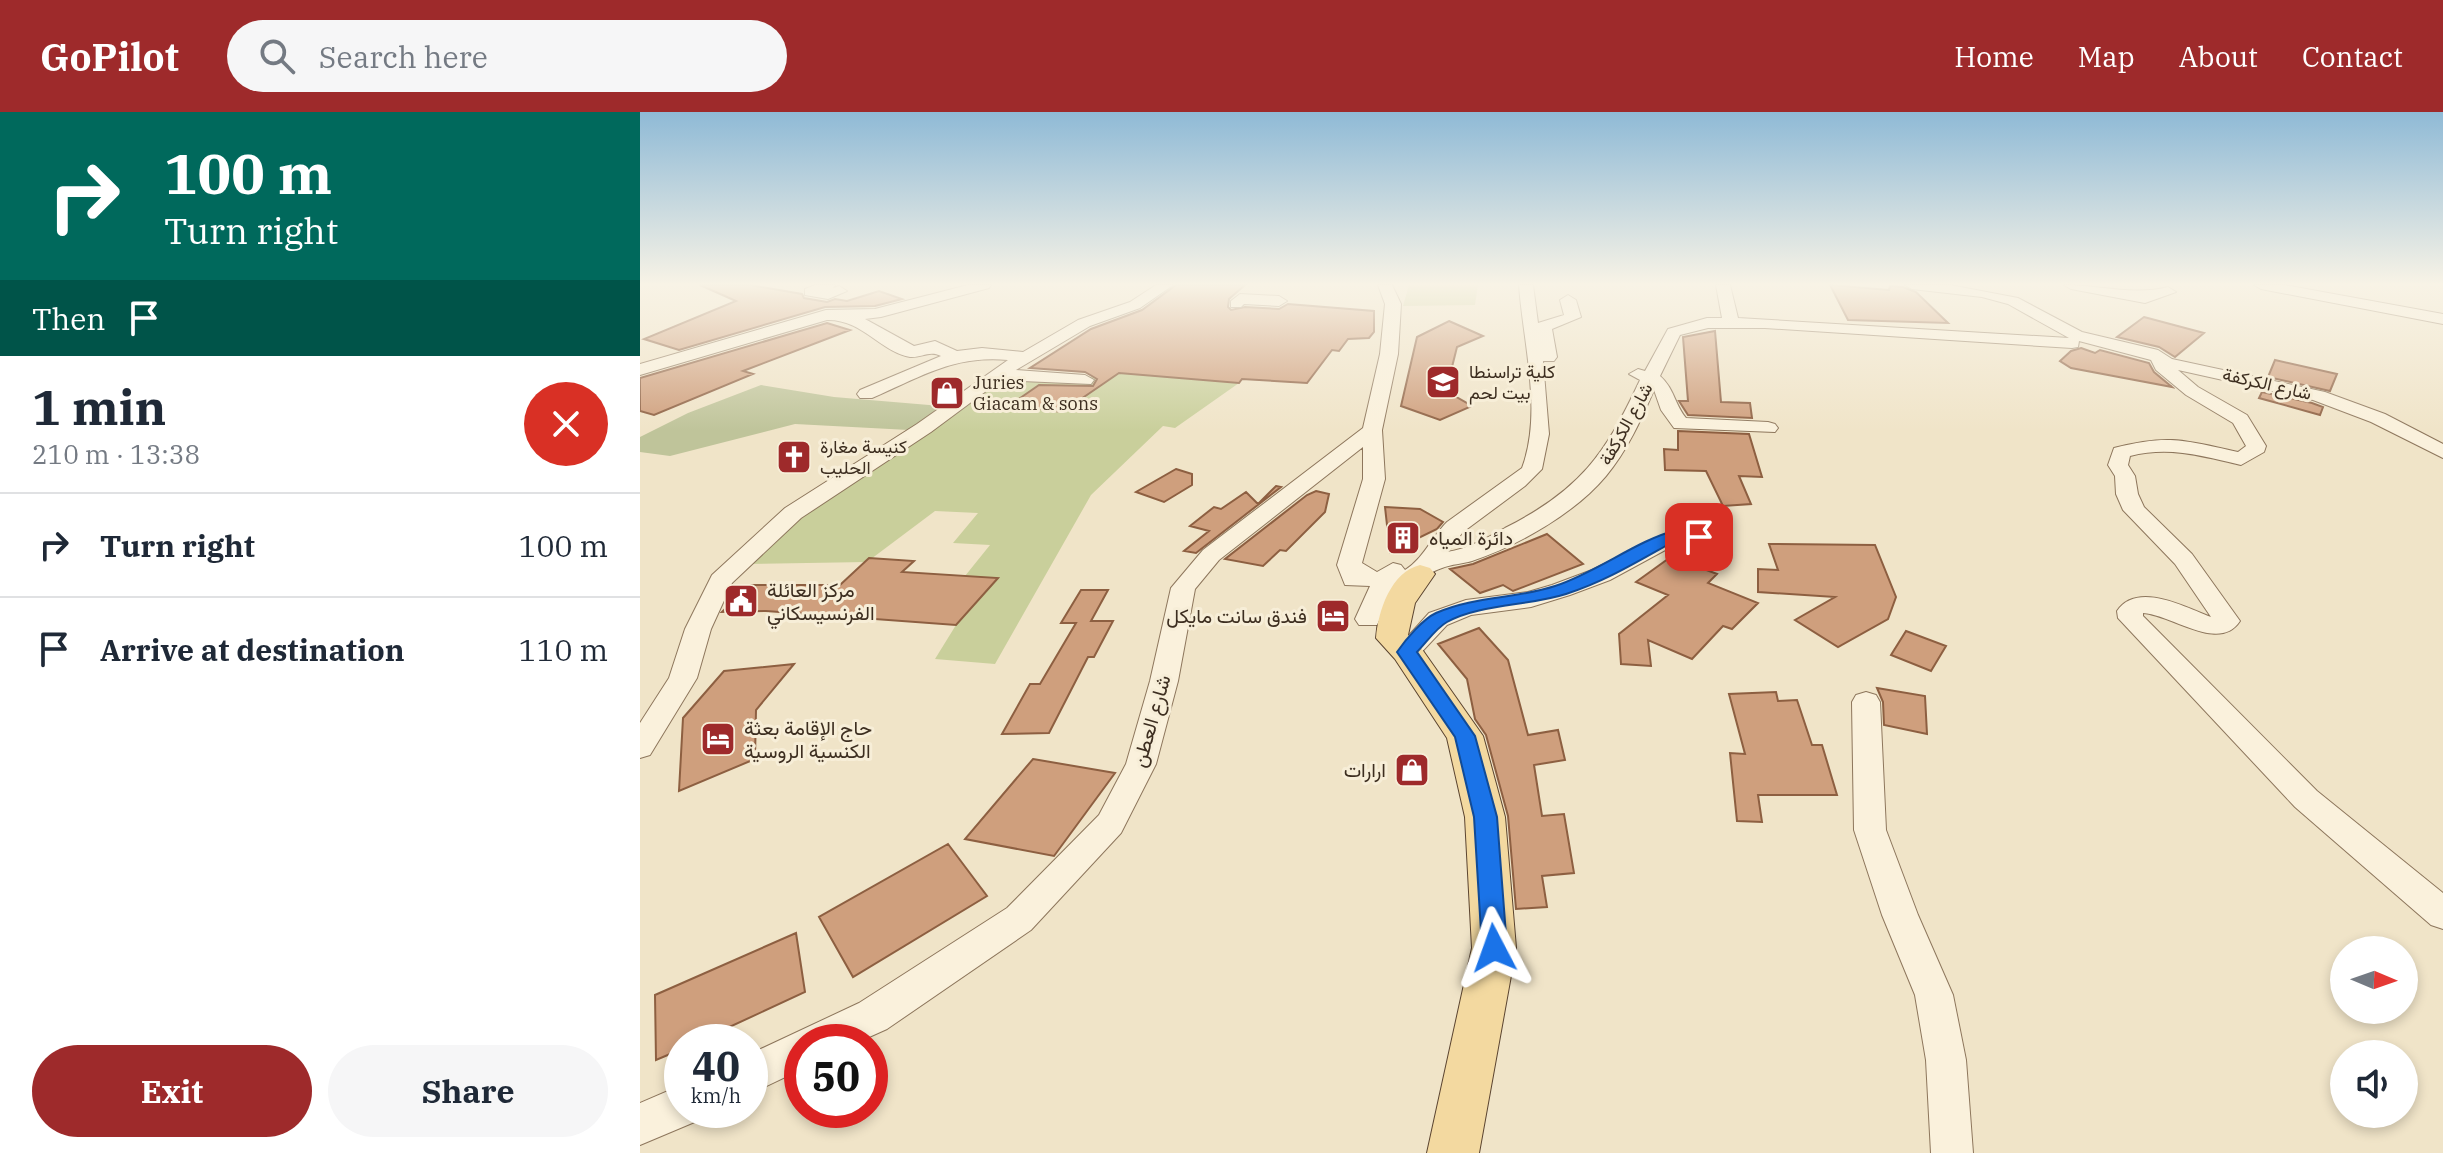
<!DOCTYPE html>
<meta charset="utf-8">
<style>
body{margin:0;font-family:"IBM Plex Serif",Vazirmatn,serif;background:#f6f6f7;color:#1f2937;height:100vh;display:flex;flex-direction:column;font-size:30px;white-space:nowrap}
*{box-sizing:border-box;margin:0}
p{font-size:26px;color:#747a83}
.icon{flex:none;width:44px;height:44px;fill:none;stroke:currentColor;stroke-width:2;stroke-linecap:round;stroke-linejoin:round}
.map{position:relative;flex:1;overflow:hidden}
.details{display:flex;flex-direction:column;background:#fff;width:640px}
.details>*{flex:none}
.top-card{background:#00695c;color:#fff;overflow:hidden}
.needle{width:52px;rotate:92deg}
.buttons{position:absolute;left:1690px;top:824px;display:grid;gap:16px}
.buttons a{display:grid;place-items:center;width:88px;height:88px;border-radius:50%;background:#fff;box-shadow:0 4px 12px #0003;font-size:40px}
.speed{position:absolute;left:24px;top:912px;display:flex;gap:16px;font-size:40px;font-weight:700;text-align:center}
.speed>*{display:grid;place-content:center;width:104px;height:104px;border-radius:50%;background:#fff;box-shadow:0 4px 12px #0003;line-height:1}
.speed small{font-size:20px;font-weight:400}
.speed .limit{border:12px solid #d22;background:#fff;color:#111}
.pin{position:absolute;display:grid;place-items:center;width:68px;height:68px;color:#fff;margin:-34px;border-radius:16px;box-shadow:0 4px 12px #0006}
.me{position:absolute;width:88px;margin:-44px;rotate:356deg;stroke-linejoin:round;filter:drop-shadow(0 0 6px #0008)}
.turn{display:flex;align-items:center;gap:28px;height:168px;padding:0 32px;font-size:36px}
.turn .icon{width:104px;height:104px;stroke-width:2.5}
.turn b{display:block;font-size:56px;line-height:68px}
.then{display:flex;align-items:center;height:76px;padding:0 32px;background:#0003;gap:16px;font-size:30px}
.round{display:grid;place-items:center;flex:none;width:84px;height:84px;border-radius:42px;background:#f6f6f7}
.overview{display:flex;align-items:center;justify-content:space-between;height:136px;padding:0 32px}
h1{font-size:48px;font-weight:700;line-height:60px}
.primary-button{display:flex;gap:16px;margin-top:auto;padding:16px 32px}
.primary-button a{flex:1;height:92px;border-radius:48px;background:#9e2a2b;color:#fff;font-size:32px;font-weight:700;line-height:92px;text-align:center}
.primary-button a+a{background:#f6f6f7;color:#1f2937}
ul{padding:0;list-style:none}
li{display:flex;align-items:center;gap:24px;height:104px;padding:0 32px;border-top:2px solid #e0e1e3}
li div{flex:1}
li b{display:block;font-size:30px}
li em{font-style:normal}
header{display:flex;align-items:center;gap:48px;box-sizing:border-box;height:112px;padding:0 40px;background:#9e2a2b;color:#fff}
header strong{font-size:38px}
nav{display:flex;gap:44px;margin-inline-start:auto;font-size:28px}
.search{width:560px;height:72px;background:#f6f6f7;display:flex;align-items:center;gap:20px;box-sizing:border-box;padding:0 28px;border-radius:44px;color:#747a83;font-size:30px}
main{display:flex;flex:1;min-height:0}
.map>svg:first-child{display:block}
.green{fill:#c9cf9b}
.cemetery{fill:#bfc49a}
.building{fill:#cf9f7d;stroke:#8d5f41;stroke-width:2}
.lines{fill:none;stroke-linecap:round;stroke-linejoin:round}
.minor-casing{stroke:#8d765c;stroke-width:2}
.major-casing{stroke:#5b4430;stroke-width:2}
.minor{fill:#faf1dc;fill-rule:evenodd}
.major{fill:#f3d9a0;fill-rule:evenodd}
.route{fill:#1a73e8;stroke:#114b97;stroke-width:2}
.labels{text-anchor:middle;stroke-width:6;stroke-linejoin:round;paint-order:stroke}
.far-poi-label{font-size:18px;fill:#3d2e20;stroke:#f7eed8;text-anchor:start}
.far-street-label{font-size:18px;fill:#3d2e20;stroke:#f7eed8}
.poi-label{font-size:20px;fill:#3d2e20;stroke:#f7eed8;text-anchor:start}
.street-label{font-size:20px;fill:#3d2e20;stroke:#f7eed8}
</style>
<header>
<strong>GoPilot</strong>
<div class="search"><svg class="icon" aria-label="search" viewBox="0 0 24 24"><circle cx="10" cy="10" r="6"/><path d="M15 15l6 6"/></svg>Search here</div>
<nav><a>Home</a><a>Map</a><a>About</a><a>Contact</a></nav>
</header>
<main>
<section class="details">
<div class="top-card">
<div class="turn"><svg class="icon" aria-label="right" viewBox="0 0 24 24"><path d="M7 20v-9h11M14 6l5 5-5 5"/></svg><div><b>100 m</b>Turn right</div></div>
<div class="then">Then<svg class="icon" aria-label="arrive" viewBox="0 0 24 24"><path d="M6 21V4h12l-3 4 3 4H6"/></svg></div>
</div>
<div class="overview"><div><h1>1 min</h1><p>210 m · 13:38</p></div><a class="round" style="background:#d93025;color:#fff"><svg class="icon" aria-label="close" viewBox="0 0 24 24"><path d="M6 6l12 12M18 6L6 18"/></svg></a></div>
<ul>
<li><svg class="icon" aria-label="right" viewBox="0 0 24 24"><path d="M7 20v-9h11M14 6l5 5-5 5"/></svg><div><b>Turn right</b></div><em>100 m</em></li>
<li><svg class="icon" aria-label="arrive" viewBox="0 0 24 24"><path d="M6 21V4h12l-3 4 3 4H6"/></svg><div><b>Arrive at destination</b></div><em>110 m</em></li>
</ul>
<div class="primary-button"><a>Exit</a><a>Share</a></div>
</section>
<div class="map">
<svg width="1803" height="1041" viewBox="0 0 1803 1041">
<rect width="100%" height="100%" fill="#f0e4c8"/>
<path class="green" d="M769 173H838L835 193 763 194Z
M466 254 599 271 535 316 523 314 451 383 355 552 295 547 316 513 357 467 325 464 350 433 313 431 338 401 295 399 227 450 101 452 157 404 375 260 454 265Z"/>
<path class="cemetery" d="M121 273 194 285 301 294 269 318 155 312 30 344 0 340V325L48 301Z"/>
<path class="building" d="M60 173H110L162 182 164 186 187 190 195 187 207 189 239 179 262 187 235 194 185 195 39 238 4 227 96 189Z
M536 173H605L589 187 588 195 591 198 605 195 639 197 648 192 734 199V220L729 226 708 227 699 239 692 238 667 271 602 267 599 271 479 261 422 300 370 293 399 273 453 274 457 267 445 260 390 256 451 217 502 198Z
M1190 173 1249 178 1250 174 1263 175 1276 180 1308 211 1208 208Z
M1504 205 1564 221 1535 245 1519 235 1477 225Z
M809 209 843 224 817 235 806 279 832 294 800 308 761 294 777 225Z
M187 211 210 218 103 259 113 262 14 303 0 299V266Z
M1075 219 1081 290 1110 291 1112 306 1048 303 1039 289H1048L1043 225Z
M1441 236 1455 241 1460 238 1509 251 1514 260 1532 275 1431 256 1420 249 1431 239Z
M1635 248 1697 262 1690 279 1628 265Z
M1622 280 1672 291 1683 295 1680 303 1619 286Z
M1038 319 1109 322 1122 365 1099 364 1111 392 1083 394 1066 359 1025 358 1024 337 1038 338Z
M536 357 552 362V373L524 390 496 380Z
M636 374 641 375 556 441 544 439 569 419 550 414 574 395 581 397 606 380 618 392Z
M676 379 689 382 685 400 646 439 640 438 623 454 585 447 667 383Z
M745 395 780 397 803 410 797 417 750 440Z
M907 422 943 452 873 479 863 473 840 481 810 457 833 452Z
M1129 432 1235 433 1256 485 1248 507 1198 535 1155 508 1195 485 1118 480V457L1138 458Z
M1039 439 1064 443 1056 454 1077 462 1068 471 1118 491 1092 517 1083 514 1052 547 1008 528 1011 554 981 552 979 522 1028 483 996 470Z
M229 446 274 449 262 460 358 466 316 513 126 499 82 500 109 473H200Z
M441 478H468L451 509H473L454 545H448L409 621 362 622 390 572H400L436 511H421Z
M839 516 868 548 888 623 918 618 925 648 894 653 902 704 924 702 934 761 902 764 907 795 876 797 868 704 846 623 835 607 827 567 798 532Z
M1266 519 1306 534 1291 559 1251 543Z
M154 552 116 598 115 647 39 679 43 606 84 559Z
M1237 576 1285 584 1287 622 1244 613 1243 590Z
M1136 580 1138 589 1157 588 1172 633H1182L1197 683H1118L1122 710 1097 709 1090 641 1105 642 1089 582Z
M393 647 475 661 414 744 325 727Z
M308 732 347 784 213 865 179 805Z
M156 821 165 880 57 930H42V937L16 948 15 883Z"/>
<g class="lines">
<g class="minor-casing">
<path id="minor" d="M175 173H195L193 176 199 174 207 179 188 187 165 183V177Z
M328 173H351L349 176 241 205 225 207 274 234 295 229 317 239 342 236 383 240 438 208 490 190 516 173H533L500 196 450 214 376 258 445 263 454 268 451 272 361 268 291 320 161 406 92 471 71 517 57 566 10 643 0 646V611L29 566 45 517 72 463 145 396 277 312 368 248C313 243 281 265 232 286H220L217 282 220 278 301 244C289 238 282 246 270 245 241 240 222 207 187 208L0 263V252L186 198 235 197Z
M738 173H752L761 192 758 242 742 318 745 367 722 451 737 460 753 451 761 453 765 458C784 446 791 426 807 410L882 356C903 300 883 231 879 173H893L898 211 924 203 920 188 928 183 936 188 941 205 912 217 917 245 914 249H903L909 322 902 357 885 374 823 420 807 440C827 437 847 426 865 416 940 378 965 343 1000 268L989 262 998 257 1005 259 1028 217 1067 206H1082L1076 173H1090L1098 206 1429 226 1368 192 1342 185 1272 177 1265 173H1310L1378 186 1442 220 1518 238 1532 247 1685 280 1745 302 1803 332V346L1731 310 1673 288 1538 258 1558 275 1607 303 1626 334 1624 340 1601 353C1562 344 1530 334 1490 344L1488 353 1495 364 1498 382 1504 395 1552 442 1600 509C1579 541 1533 503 1503 501V504L1677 679 1803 781V817L1791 813 1655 695 1478 506 1477 499C1497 469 1545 495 1571 505L1535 452 1483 398 1476 382 1475 364 1468 353 1474 336C1528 322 1545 328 1598 340L1606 334 1593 311 1546 283 1516 258 1511 248 1439 229 1438 235 1432 236 1125 216H1068L1040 223 1020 264C1034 276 1035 293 1046 306L1128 310 1135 312 1138 316 1135 320 1034 316 1021 298 1014 278C1001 308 987 339 966 364 934 402 879 433 832 449 822 452 812 452 802 456 784 462 773 475 753 478L737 513H719L715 507 730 474 705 473 697 453 723 367V335L579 448 555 477 538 569 516 652 481 721 391 818 247 917 218 930H162V957L110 982V942L219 891 367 796 459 703 486 652 510 569 531 476 563 438 723 316 740 242 745 192Z
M1424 173C1459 173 1494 184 1528 175L1536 180 1505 191 1431 177Z
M1614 173H1644L1803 202V212L1621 177Z
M600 182 639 184 647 189 639 194 604 192 601 195H591V189Z
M1037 416 1085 425 1089 430 1085 435 1077 437 1040 430 970 468 930 483 891 495 831 503 807 513 776 546 767 549 758 546 754 540 789 501 826 488 888 480 912 473 952 458Z
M1226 580 1236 583 1240 590 1246 718 1278 803 1313 883 1326 948 1333 1041H1291L1286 948 1275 883 1242 803 1214 718 1212 590 1216 583Z
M42 973V998H61L57 1009 0 1033V991Z"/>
</g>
<g class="major-casing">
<path id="major" d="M780 453 790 456 795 462 775 491 768 523 779 533 843 624 865 705 876 836 839 1041H787L832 836 825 705 807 626 755 547 736 526C738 499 751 460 780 453Z"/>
</g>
<use href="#minor" class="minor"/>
<use href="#major" class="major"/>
</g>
<linearGradient id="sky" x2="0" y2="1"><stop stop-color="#8fbad6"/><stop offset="0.54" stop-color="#f8f3e6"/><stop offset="1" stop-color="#f8f3e6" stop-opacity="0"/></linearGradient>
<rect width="1803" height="319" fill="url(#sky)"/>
<path class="route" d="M1037 418 1059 421 1067 425C1058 434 1043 427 1031 431 997 450 964 470 926 482 889 494 839 492 807 510 796 516 786 531 777 540L835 624 857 705 867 836 863 843 854 847 845 843 842 836 834 705 815 625 757 540C766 527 783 507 796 501 834 484 876 487 915 474 958 460 997 428 1037 418Z"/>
<defs>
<g id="university-square" transform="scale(1.8)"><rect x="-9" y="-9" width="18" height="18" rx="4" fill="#9e2a2b" stroke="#f7eed8"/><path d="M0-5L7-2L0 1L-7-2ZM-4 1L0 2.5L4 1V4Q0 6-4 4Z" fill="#fff"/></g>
<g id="shop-square" transform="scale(1.8)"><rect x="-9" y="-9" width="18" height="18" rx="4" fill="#9e2a2b" stroke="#f7eed8"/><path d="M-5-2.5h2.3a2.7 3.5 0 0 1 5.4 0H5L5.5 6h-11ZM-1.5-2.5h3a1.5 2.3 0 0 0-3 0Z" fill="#fff"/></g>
<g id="church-square" transform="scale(1.8)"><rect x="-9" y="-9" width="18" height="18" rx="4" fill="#9e2a2b" stroke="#f7eed8"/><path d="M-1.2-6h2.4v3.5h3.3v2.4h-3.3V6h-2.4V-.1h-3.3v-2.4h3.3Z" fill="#fff"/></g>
<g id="building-square" transform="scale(1.8)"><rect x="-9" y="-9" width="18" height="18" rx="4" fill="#9e2a2b" stroke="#f7eed8"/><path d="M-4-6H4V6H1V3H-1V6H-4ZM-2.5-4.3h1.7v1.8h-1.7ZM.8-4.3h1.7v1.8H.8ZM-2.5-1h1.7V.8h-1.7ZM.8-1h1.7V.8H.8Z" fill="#fff"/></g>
<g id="civic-square" transform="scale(1.8)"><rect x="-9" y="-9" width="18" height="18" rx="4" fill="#9e2a2b" stroke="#f7eed8"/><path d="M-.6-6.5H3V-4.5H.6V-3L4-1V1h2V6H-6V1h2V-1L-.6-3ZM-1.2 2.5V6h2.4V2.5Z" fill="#fff"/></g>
<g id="hotel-square" transform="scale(1.8)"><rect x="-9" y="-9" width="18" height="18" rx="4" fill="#9e2a2b" stroke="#f7eed8"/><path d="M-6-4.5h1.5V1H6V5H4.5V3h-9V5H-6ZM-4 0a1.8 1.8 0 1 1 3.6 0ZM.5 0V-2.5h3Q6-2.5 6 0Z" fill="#fff"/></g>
</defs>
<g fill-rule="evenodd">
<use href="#university-square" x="803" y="270"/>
<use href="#shop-square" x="307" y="281"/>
<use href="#church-square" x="154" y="345"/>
<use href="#building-square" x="763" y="426"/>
<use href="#civic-square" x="101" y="489"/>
<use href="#hotel-square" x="693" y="504"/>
<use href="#hotel-square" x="78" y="627"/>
<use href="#shop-square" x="772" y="658"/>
</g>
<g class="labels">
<g class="far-poi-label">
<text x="829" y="266">كلية تراسنطا<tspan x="829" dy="21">بيت لحم</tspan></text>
<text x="333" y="277">Juries<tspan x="333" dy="21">Giacam &amp; sons</tspan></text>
<text x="180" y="341">كنيسة مغارة<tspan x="180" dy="21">الحليب</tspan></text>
</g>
<g class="far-street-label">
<text transform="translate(1627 272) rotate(13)" y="6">شارع الكركفة</text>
<text transform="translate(986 312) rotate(-61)" y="6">شارع الكركفة</text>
</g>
<g class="poi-label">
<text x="789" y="433">دائرة المياه</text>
<text x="127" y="485">مركز العائلة<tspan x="127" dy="23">الفرنسيسكاني</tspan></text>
<text x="667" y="511" text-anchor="end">فندق سانت مايكل</text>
<text x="104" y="623">حاج الإقامة بعثة<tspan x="104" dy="23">الكنسية الروسية</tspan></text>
<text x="746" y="665" text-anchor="end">ارارات</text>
</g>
<g class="street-label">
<text transform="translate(511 609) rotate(-74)" y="7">شارع العطن</text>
</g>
</g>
</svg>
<div class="buttons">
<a><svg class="needle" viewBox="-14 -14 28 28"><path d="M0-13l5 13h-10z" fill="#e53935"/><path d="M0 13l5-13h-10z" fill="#747a83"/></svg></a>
<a><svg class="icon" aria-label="sound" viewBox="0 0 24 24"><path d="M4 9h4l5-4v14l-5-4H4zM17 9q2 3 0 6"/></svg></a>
</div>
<div class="speed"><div>40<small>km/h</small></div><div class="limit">50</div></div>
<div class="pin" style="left:1059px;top:425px;background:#d93025"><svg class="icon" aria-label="arrive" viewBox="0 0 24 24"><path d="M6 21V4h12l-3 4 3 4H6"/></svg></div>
<svg class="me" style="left:854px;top:836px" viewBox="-20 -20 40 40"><path d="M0-17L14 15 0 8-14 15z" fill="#1a73e8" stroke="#fff" stroke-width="4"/></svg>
</div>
</main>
